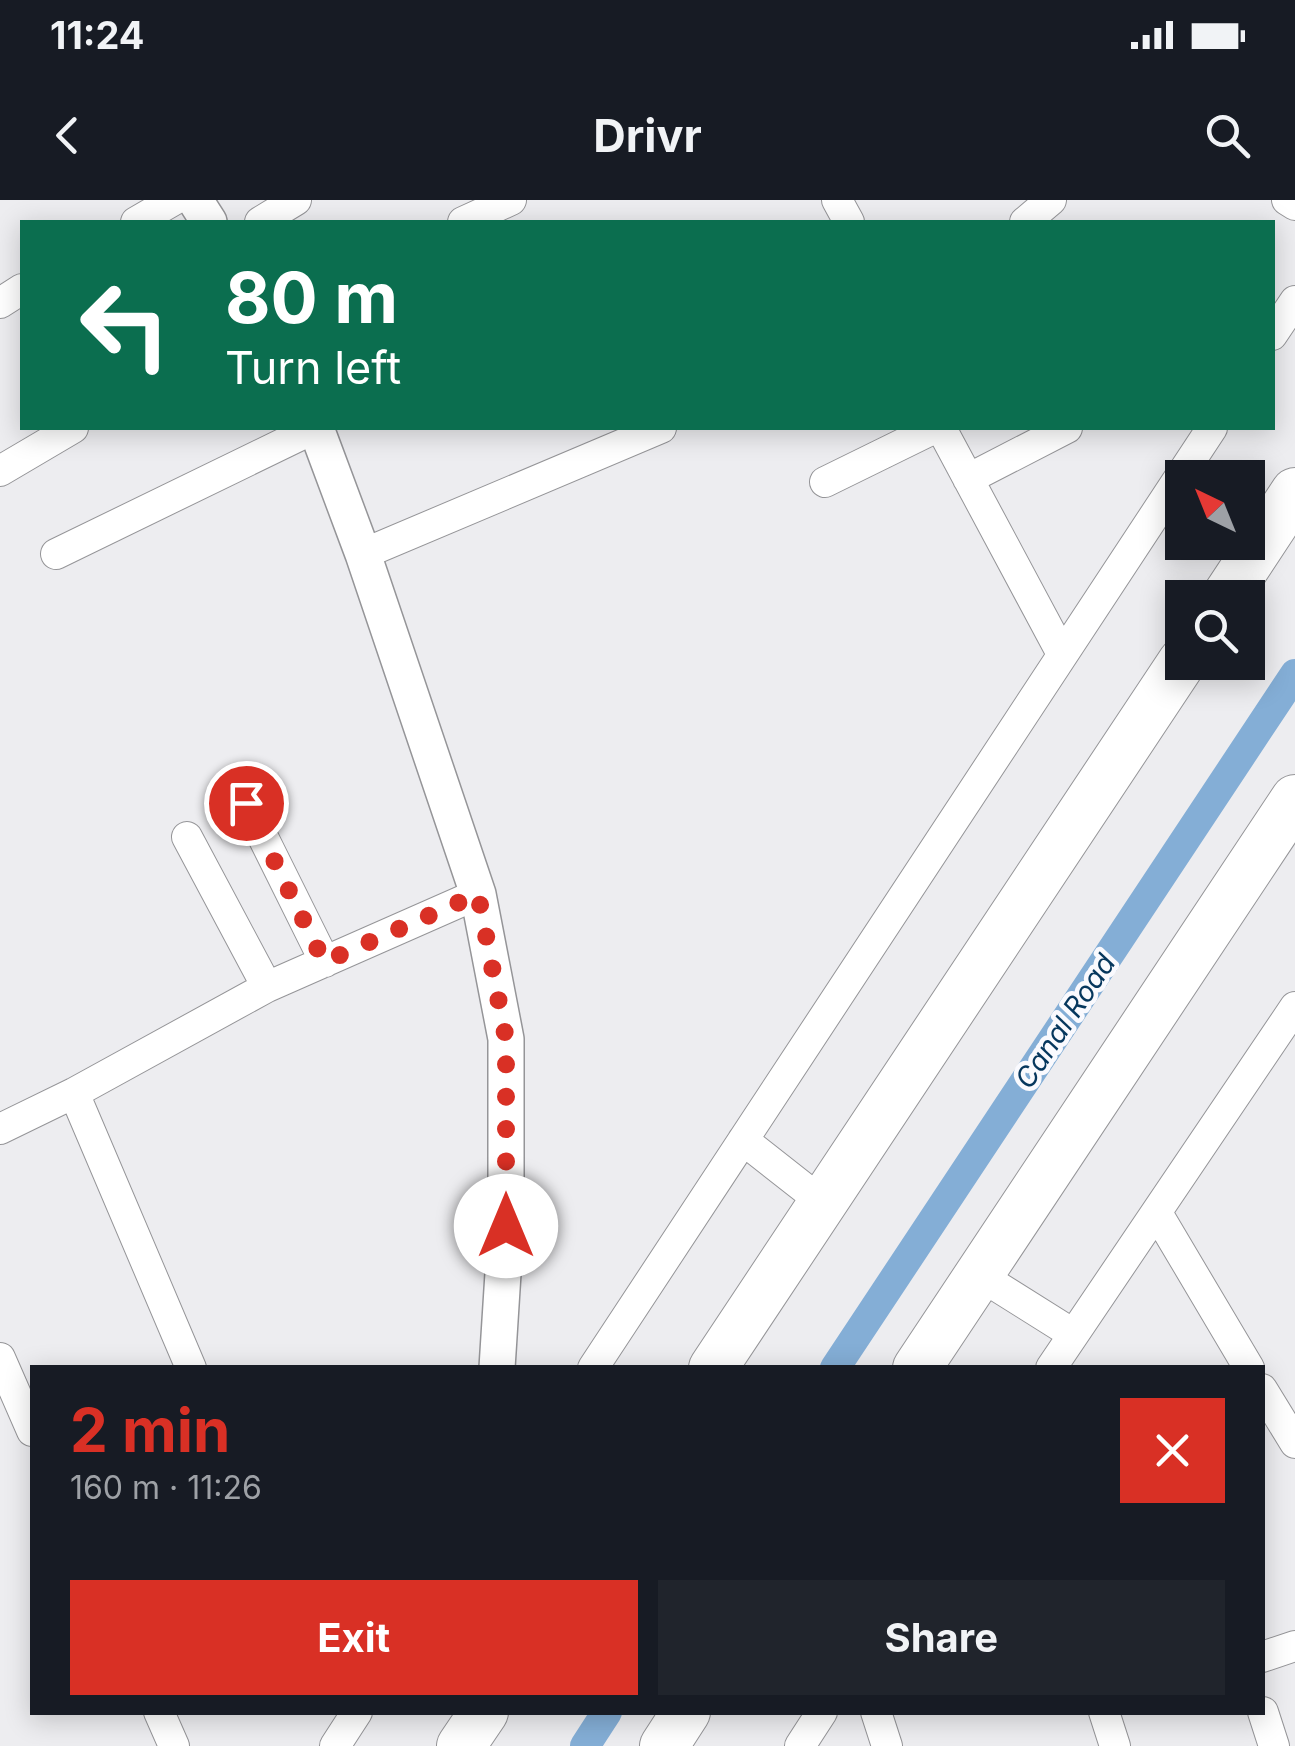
<!DOCTYPE html>
<meta charset="utf-8">
<style>
body{margin:0;font-family:Inter,sans-serif;background:#20242c;color:#f1f3f6;height:100vh;display:flex;flex-direction:column;font-size:38px;white-space:nowrap}
*{box-sizing:border-box;margin:0}
p{font-size:32px;color:#9ea1a6}
.icon{flex:none;width:55px;height:55px;fill:none;stroke:currentColor;stroke-width:2;stroke-linecap:round;stroke-linejoin:round}
.map{position:relative;flex:1;overflow:hidden}
.sheet{position:absolute;left:30px;top:1165px;width:1235px;height:350px;display:flex;flex-direction:column;background:#171b24;border-radius:0px;box-shadow:0 5px 25px #0003}
.sheet>*{flex:none}
.banner{position:absolute;left:20px;top:20px;width:1255px;height:210px;border-radius:0px;box-shadow:0 5px 25px #0003;background:#0b6e4f;color:#fff;overflow:hidden}
.needle{width:65px;rotate:317deg}
.controls{position:absolute;left:1165px;top:260px;display:grid;gap:20px}
.controls a{display:grid;place-items:center;width:100px;height:100px;border-radius:0px;background:#171b24;box-shadow:0 5px 25px #0003;font-size:50px}
.pin{position:absolute;display:grid;place-items:center;width:85px;height:85px;color:#fff;margin:-42px;border:5px solid #fff;border-radius:50%;box-shadow:0 2px 10px #0007}
.me{position:absolute;width:110px;margin:-55px;rotate:0deg;stroke-linejoin:round;filter:drop-shadow(0 0 8px #0008)}
.turn{display:flex;align-items:center;gap:35px;height:210px;padding:0 40px;font-size:45px}
.turn .icon{width:130px;height:130px;stroke-width:2.5}
.turn b{display:block;font-size:70px;line-height:85px}
.round{display:grid;place-items:center;flex:none;width:105px;height:105px;border-radius:0px;background:#20242c}
.headline{display:flex;align-items:center;justify-content:space-between;height:170px;padding:0 40px}
h1{font-size:60px;font-weight:700;line-height:75px;color:#d93025}
.button{display:flex;gap:20px;margin-top:auto;padding:20px 40px}
.button a{flex:1;height:115px;border-radius:0px;background:#d93025;color:#fff;font-size:40px;font-weight:700;line-height:115px;text-align:center}
.button a+a{background:#20242c;color:#f1f3f6}
.status{display:flex;justify-content:space-between;align-items:center;height:70px;padding:0 50px;background:#171b24;direction:ltr}
.status svg{height:28px;fill:currentColor}
header{display:flex;justify-content:space-between;align-items:center;height:130px;padding:0 40px;background:#171b24;font-size:45px;font-weight:700}
.map>svg:first-child{display:block}
.lines{fill:none;stroke-linecap:round;stroke-linejoin:round}
.canal{stroke:#84aed6;stroke-width:30}
.minor-casing{stroke:#959598;stroke-width:32}
.tertiary-casing{stroke:#959598;stroke-width:38}
.trunk-casing{stroke:#959598;stroke-width:50}
.minor{stroke:#fff;stroke-width:30}
.tertiary{stroke:#fff;stroke-width:35}
.trunk{stroke:#fff;stroke-width:48}
.route{stroke:#d93025;stroke-width:18;stroke-dasharray:0 32.4}
.labels{text-anchor:middle;stroke-width:9;stroke-linejoin:round;paint-order:stroke}
.water-label{font-size:28px;font-style:italic;fill:#06375d;stroke:#fafafe}
</style>
<div class="status"><b>11:24</b><svg viewBox="0 0 49 12"><path d="M0 12V9h3v3zM5 12V6h3v6zM10 12V3h3v9zM15 12V0h3v12zM26 1h20v11H26zM47 4h2v5h-2z"/></svg></div>
<header><svg class="icon" aria-label="back" viewBox="0 0 24 24"><path d="M15 5l-7 7 7 7"/></svg>Drivr<svg class="icon" aria-label="search" viewBox="0 0 24 24"><circle cx="10" cy="10" r="6"/><path d="M15 15l6 6"/></svg></header>
<div class="map">
<svg width="1295" height="1546" viewBox="0 0 1295 1546">
<rect width="100%" height="100%" fill="#ededf0"/>
<g class="lines">
<path class="canal" d="M835 1168 1295 474
M585 1546 607 1512"/>
<g class="minor-casing">
<path id="minor" d="M837 0 849 22
M1287 0 1295 5
M136 22 174 0
M260 22 296 0
M463 22 511 0
M1025 22 1051 0
M0 103 22 89
M1272 135 1295 101
M941 228 1062 454
M0 271 73 228
M968 279 1067 228
M825 282 935 228
M56 354 315 228
M363 354 661 228
M246 603 325 762
M187 637 267 787
M74 893 191 1168
M0 929 74 893 267 787 478 694
M743 940 822 1002
M1157 1013 1249 1168
M979 1075 1073 1134
M0 1158 32 1231
M593 1168 1212 228
M1051 1168 1295 807
M1262 1189 1295 1243
M1262 1457 1295 1446
M159 1512 174 1546
M876 1512 887 1546
M1104 1512 1115 1546
M1263 1512 1274 1546
M335 1546 357 1512
M800 1546 822 1512"/>
</g>
<g class="tertiary-casing">
<path id="tertiary" d="M195 0 209 22
M316 228 363 354 478 694 506 839V1026L497 1168"/>
</g>
<g class="trunk-casing">
<path id="trunk" d="M1225 398 1295 292
M713 1168 1182 462
M917 1168 1295 599
M461 1546 484 1512
M664 1546 686 1512"/>
</g>
<use href="#minor" class="minor"/>
<use href="#tertiary" class="tertiary"/>
<use href="#trunk" class="trunk"/>
</g>
<g class="lines">
<path class="route" d="M246 603 324 762 478 694 506 839V1026"/>
</g>
<g class="labels">
<g class="water-label">
<text transform="translate(1065 821) rotate(-56)" y="10">Canal Road</text>
</g>
</g>
</svg>
<div class="controls">
<a><svg class="needle" viewBox="-14 -14 28 28"><path d="M0-13l5 13h-10z" fill="#e53935"/><path d="M0 13l5-13h-10z" fill="#9ea1a6"/></svg></a>
<a><svg class="icon" aria-label="search" viewBox="0 0 24 24"><circle cx="10" cy="10" r="6"/><path d="M15 15l6 6"/></svg></a>
</div>
<div class="pin" style="left:246px;top:603px;background:#d93025"><svg class="icon" aria-label="arrive" viewBox="0 0 24 24"><path d="M6 21V4h12l-3 4 3 4H6"/></svg></div>
<svg class="me" style="left:506px;top:1026px" viewBox="-20 -20 40 40"><circle r="19" fill="#fff"/><path d="M0-13L10 11 0 6-10 11z" fill="#d93025"/></svg>
<div class="banner">
<div class="turn"><svg class="icon" aria-label="left" viewBox="0 0 24 24"><path d="M17 20v-9H6M10 6l-5 5 5 5"/></svg><div><b>80 m</b>Turn left</div></div>
</div>
<section class="sheet">
<div class="headline"><div><h1>2 min</h1><p>160 m · 11:26</p></div><a class="round" style="background:#d93025;color:#fff"><svg class="icon" aria-label="close" viewBox="0 0 24 24"><path d="M6 6l12 12M18 6L6 18"/></svg></a></div>
<div class="button"><a>Exit</a><a>Share</a></div>
</section>
</div>
